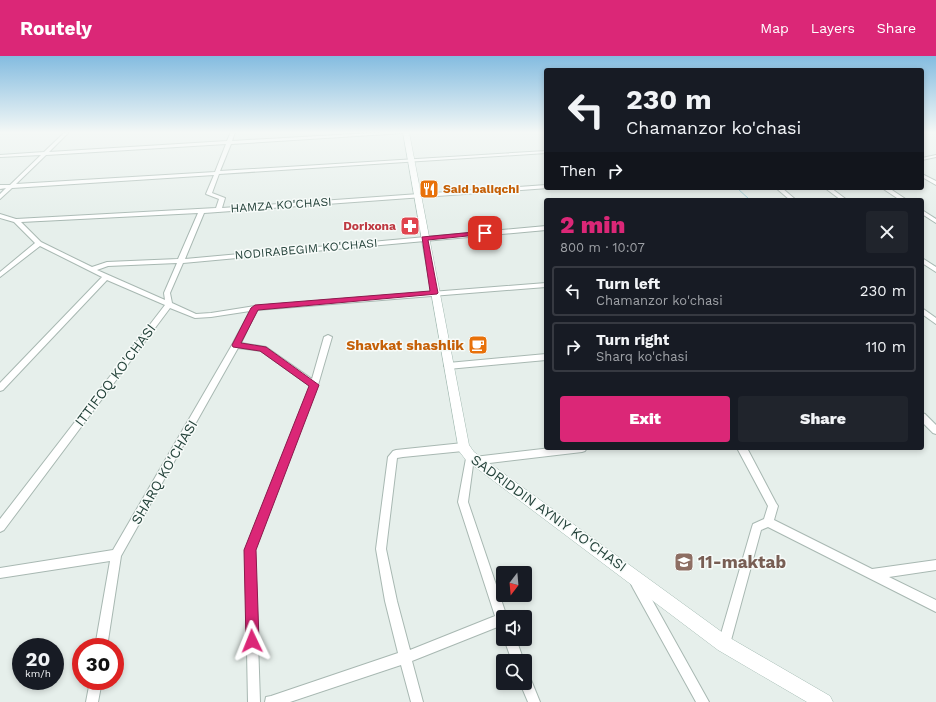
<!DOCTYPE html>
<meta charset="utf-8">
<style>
body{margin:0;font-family:"Work Sans",sans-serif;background:#20242c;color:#f1f3f6;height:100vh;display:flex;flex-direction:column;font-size:15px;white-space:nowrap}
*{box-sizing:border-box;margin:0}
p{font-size:13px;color:#9ea1a6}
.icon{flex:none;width:22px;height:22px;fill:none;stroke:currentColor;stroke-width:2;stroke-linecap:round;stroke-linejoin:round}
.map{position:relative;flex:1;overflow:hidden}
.details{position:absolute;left:544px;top:142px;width:380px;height:252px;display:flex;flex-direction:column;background:#171b24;border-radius:4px;box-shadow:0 2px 6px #0003}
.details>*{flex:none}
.top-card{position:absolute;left:544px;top:12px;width:380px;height:122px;border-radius:4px;box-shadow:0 2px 6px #0003;background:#171b24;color:#f1f3f6;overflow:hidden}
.needle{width:26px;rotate:196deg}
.buttons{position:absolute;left:496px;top:510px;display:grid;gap:8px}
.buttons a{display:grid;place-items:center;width:36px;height:36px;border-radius:4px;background:#171b24;box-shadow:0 2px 6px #0003;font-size:20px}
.speed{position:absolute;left:12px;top:582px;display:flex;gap:8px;font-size:20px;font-weight:700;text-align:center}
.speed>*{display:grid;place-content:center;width:52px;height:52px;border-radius:50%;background:#171b24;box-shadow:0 2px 6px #0003;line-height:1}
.speed small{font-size:10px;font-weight:400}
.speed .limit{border:6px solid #d22;background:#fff;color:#111}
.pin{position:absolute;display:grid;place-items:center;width:34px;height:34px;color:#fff;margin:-17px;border-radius:8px;box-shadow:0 2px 6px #0006}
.me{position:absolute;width:44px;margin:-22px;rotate:358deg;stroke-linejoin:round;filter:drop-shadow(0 0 3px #0008)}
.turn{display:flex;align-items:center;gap:14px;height:84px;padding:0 16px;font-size:18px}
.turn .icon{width:52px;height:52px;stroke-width:2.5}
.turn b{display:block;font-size:28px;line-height:34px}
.then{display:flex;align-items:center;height:38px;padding:0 16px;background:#0003;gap:8px;font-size:15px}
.round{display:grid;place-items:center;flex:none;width:42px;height:42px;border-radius:4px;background:#20242c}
.overview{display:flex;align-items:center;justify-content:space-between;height:68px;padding:0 16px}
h1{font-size:24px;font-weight:800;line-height:30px;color:#db2777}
.action{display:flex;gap:8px;margin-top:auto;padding:8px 16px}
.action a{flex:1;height:46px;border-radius:4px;background:#db2777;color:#fff;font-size:16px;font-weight:800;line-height:46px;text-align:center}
.action a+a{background:#20242c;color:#f1f3f6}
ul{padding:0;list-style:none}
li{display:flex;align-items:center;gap:12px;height:50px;margin:0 8px 6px;padding:0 8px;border:2px solid #363941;border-radius:4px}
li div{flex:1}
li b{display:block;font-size:15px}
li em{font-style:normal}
header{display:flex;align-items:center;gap:24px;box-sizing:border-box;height:56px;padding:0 20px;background:#db2777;color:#fff}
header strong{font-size:19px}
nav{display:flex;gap:22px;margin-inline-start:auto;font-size:14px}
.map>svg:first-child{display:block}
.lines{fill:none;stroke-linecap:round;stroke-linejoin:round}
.stream{stroke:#8ec9d4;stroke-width:1}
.street-casing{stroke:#a8b8b2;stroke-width:2}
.secondary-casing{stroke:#a4bbb3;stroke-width:1}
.street{fill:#fff;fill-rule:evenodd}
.secondary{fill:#fff;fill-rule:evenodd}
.route{fill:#db2777;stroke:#8e194d}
.labels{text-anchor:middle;stroke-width:3;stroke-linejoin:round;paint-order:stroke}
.far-food-label{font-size:12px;font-weight:bold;fill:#c56008;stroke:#f7fbf9;text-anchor:start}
.far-street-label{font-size:12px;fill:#24423a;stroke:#f7fbf9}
.far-health-label{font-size:12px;font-weight:bold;fill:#be3a42;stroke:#f7fbf9;text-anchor:end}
.food-label{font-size:14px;font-weight:bold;fill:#c56008;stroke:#f7fbf9;text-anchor:end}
.street-label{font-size:14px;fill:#24423a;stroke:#f7fbf9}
.near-education-label{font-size:17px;font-weight:bold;fill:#785e54;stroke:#f7fbf9;text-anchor:start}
</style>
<header>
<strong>Routely</strong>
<nav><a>Map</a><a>Layers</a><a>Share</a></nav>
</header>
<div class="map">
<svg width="936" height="646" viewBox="0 0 936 646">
<rect width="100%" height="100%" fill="#e6efeb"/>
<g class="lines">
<path class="stream" d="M737 132 750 144"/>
<g class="street-casing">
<path id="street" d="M65 76H69L49 96 227 85 231 76H235L232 85 389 76H406L404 77 231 88 220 115 546 95V97L219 118 212 137 225 142 222 152 546 129V132H548L204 157 185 203 546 170V174L183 207 170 237 172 247 196 258 211 257 255 250 546 227V231L257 254 241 287 266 291 312 323 324 281 328 279 332 281 318 329 255 494 260 646H248L245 494 310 330 261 295 238 292 121 500 107 591H95L110 505 0 522V512L113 494 232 289 250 255 211 261 195 262 170 252 4 474 0 476V463L165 249 107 224 3 334 0 335V327L102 221 40 190 0 221V216L35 187 14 166 0 162V158L16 163 216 152 219 143 206 138 214 119 12 132 0 143V138L6 132 0 133V129H10L41 99 0 101V99L44 96ZM226 88 215 116 16 128 46 99ZM198 157 178 203 107 206 92 211 41 186 21 166ZM177 207 164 237 165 244 97 214 108 210Z
M936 99V101L922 104V102Z
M922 118 936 125V129L922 121Z
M776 132H782L796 144H790Z
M825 132H831L847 144H841Z
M882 132H889L907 144H900Z
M922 154 936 163V167L922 158Z
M922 202 936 211V216L922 207Z
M922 252 936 262V268L922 258Z
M546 298V304L448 313 444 310 448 307Z
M922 357 925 358 936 369V378L933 377 922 366Z
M463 387 466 388 468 391 466 394 463 395 403 401 397 402 386 493 397 545 410 594 495 560 458 446 467 397 470 396 473 397 474 401 551 392H587L585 395 582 396 473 409 468 446 507 561H503V571L500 570 412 605 423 646H411L401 609 290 646H265L266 641 271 640 398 597 385 545 376 493 388 401 393 395 396 394Z
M737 392H747L776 447 778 450 774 464 872 513 936 504V514L889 521 936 544V556L768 471 761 474 730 588 728 592 724 594 720 592 718 588 752 471 753 468 764 463 768 450Z
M637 523 641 524 709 646H696L633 532 631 528 633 524Z
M504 583H516L524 605H512Z
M525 617 529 619 540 646H528L520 627H525Z
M90 625H102L98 646H86Z"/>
</g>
<g class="secondary-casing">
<path id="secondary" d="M403 76H409L469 389 474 396 730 582 830 640 833 646H807L718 594 466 404 459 395Z"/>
</g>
<use href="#street" class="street"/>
<use href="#secondary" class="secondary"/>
</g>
<linearGradient id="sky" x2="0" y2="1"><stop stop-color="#84bce0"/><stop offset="0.46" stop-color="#f4f8f6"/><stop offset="1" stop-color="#f4f8f6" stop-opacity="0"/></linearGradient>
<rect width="936" height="166" fill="url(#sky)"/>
<path class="route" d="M485 175 487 176V178L428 184 438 237 437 238 258 254 241 287 266 291 319 329 256 494 259 585 257 590 252 592 248 590 246 585 244 494 309 330 260 295 233 291 232 289 251 252 255 249 430 235 422 181Z"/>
<defs>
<g id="restaurant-square" transform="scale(1)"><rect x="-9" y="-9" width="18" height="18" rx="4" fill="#e8710a" stroke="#f7fbf9"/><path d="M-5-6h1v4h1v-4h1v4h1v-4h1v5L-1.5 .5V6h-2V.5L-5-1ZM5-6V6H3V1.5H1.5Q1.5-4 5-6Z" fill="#fff"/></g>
<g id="pharmacy-square" transform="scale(1)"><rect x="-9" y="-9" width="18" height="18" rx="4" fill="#e0444e" stroke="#f7fbf9"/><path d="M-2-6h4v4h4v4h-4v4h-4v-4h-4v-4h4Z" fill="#fff"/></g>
<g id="cafe-square" transform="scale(1)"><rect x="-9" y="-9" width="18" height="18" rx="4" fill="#e8710a" stroke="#f7fbf9"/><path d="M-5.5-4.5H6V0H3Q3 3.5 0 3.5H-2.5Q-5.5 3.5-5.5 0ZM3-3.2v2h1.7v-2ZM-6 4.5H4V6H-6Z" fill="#fff"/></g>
<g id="school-square" transform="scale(1)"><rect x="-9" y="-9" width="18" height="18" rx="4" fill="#8d6e63" stroke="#f7fbf9"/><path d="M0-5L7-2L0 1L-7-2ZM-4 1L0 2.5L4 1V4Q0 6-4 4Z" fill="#fff"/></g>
</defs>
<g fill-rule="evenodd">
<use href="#restaurant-square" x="429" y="133"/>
<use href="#pharmacy-square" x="410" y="170"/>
<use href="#cafe-square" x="478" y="289"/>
<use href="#school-square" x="684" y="506"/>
</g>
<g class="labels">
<g class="far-food-label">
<text x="443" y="137">Said baliqchi</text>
</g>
<g class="far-street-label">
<text transform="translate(281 149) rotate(-4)" y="4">HAMZA KO'CHASI</text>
<text transform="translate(306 193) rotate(-5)" y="4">NODIRABEGIM KO'CHASI</text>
</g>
<g class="far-health-label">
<text x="396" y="174">Dorixona</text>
</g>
<g class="food-label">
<text x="464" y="294">Shavkat shashlik</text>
</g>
<g class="street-label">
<text transform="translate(115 319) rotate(-53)" y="5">ITTIFOQ KO'CHASI</text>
<text transform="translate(164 416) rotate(-60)" y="5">SHARQ KO'CHASI</text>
<text transform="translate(549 457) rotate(36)" y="5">SADRIDDIN AYNIY KO'CHASI</text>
</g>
<g class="near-education-label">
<text x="698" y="512">11-maktab</text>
</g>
</g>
</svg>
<div class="buttons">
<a><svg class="needle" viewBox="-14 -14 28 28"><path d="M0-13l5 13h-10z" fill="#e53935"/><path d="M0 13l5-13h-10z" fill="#9ea1a6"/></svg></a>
<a><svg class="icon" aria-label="sound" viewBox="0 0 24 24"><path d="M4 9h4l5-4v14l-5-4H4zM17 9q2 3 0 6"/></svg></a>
<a><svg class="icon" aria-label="search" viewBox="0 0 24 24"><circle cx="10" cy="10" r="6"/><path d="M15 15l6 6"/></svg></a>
</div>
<div class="speed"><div>20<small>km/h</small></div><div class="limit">30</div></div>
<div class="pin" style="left:485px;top:177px;background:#d93025"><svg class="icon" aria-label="arrive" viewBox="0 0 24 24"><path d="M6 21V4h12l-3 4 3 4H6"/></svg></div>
<svg class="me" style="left:252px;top:585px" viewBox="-20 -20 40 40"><path d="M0-17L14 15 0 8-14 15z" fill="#db2777" stroke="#fff" stroke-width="4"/></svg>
<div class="top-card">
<div class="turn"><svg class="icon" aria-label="left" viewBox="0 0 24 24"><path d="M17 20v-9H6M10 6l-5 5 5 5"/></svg><div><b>230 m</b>Chamanzor ko'chasi</div></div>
<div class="then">Then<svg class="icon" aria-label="right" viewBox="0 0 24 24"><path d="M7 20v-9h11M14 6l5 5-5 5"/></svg></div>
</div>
<section class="details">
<div class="overview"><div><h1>2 min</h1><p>800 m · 10:07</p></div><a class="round"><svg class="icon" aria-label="close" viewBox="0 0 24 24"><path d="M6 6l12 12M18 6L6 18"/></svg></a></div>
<ul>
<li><svg class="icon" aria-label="left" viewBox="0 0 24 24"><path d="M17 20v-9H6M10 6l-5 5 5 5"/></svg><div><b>Turn left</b><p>Chamanzor ko'chasi</p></div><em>230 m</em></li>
<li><svg class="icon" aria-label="right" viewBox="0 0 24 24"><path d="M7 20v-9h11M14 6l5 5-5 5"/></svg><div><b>Turn right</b><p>Sharq ko'chasi</p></div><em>110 m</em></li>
</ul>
<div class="action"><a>Exit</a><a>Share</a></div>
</section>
</div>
